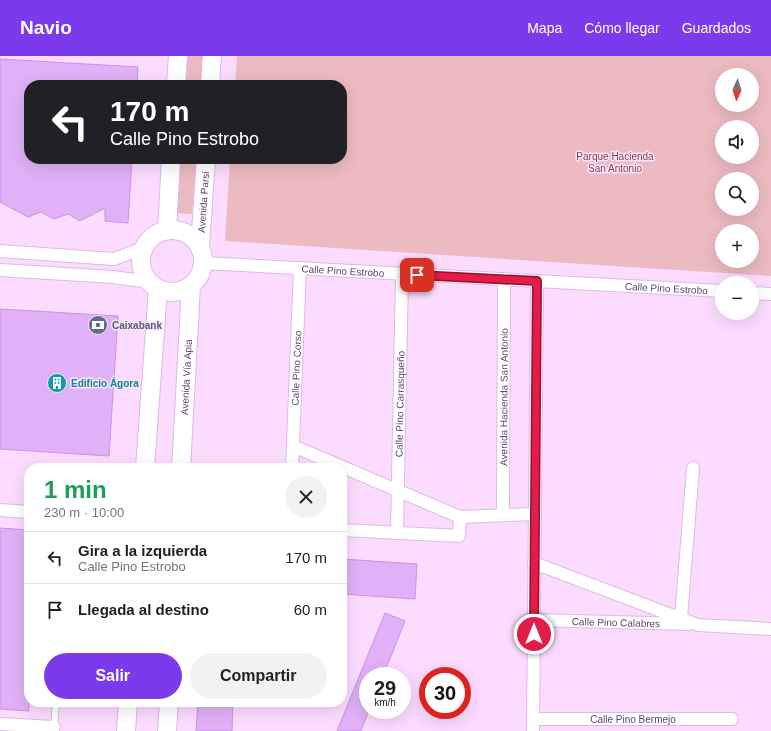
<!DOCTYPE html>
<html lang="es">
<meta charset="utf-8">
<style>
body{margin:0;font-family:Helvetica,sans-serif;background:#f2f2f2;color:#202124;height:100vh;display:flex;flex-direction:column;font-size:15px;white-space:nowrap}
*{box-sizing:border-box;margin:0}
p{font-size:13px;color:#757577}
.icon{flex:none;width:22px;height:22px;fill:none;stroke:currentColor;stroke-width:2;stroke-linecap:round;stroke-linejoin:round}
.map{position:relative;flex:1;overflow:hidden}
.drawer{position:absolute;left:24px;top:407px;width:323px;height:244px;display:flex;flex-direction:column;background:#fff;border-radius:16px;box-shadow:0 4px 16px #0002}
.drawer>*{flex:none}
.banner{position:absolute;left:24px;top:24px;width:323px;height:84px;border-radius:16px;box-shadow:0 4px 16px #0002;background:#202124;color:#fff;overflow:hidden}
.needle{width:26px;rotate:183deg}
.buttons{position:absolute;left:715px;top:12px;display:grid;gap:8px}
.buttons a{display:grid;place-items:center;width:44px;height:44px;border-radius:50%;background:#fff;box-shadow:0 4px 16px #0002;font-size:20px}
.speed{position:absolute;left:359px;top:611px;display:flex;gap:8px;font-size:20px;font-weight:700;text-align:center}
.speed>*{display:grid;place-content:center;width:52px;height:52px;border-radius:50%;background:#fff;box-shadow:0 4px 16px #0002;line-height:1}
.speed small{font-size:10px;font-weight:400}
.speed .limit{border:6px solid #d22;background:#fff;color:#111}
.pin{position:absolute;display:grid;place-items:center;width:34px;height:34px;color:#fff;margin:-17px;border-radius:8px;box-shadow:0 2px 6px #0006}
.me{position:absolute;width:44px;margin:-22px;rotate:0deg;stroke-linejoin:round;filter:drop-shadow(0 0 3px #0008)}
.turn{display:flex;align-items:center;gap:14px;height:84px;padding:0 20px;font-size:18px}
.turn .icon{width:52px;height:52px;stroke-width:2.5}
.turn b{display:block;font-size:28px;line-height:34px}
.round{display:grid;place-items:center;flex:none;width:42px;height:42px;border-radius:21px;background:#f2f2f2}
.overview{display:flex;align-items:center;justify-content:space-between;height:68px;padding:0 20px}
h1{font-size:24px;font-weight:700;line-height:30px;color:#1e9e55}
.primary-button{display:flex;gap:8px;margin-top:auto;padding:8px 20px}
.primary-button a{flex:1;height:46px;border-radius:24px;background:#7c3aed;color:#fff;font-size:16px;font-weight:700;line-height:46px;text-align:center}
.primary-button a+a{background:#f2f2f2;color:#202124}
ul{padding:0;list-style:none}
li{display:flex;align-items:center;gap:12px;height:52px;padding:0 20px;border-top:1px solid #e0e0e0}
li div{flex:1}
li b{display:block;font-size:15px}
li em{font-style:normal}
header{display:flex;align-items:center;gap:24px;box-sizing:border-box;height:56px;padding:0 20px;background:#7c3aed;color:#fff}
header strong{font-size:19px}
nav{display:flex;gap:22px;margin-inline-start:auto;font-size:14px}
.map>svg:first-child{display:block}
.green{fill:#ecbac1;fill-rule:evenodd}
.building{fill:#e0b1f6;stroke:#cc90ea}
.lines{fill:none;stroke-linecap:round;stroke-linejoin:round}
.lane-casing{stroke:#dbbbe5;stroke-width:8}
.street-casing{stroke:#dbbbe5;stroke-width:14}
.secondary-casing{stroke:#ddb7ea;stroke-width:20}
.lane{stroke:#fff;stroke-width:6}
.street{stroke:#fff;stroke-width:12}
.secondary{stroke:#fff;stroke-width:18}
.route-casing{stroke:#92132f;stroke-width:10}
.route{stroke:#e11d48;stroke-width:7}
.labels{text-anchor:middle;stroke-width:3;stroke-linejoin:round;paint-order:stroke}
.park-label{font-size:10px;fill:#893f40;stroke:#fce5ff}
.street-label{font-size:10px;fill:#634375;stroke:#fce5ff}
.service-label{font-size:10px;font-weight:bold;fill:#4e5e75;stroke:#fce5ff;text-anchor:start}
.culture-label{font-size:10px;font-weight:bold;fill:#0d838f;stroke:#fce5ff;text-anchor:start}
</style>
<header>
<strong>Navio</strong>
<nav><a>Mapa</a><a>Cómo llegar</a><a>Guardados</a></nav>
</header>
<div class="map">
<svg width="771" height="675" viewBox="0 0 771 675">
<rect width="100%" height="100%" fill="#fbdcfe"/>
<path class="green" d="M187 0H202L201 29H185Z
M237 0H771V220L225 185 230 103H342V29H235ZM722 19H752V49H722ZM722 71H752V101H722ZM722 123H752V153H722ZM722 175H752V205H722Z
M180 103H196L192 158 177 157Z"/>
<path class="building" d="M0 3 138 11 137 29H29V103H132L128 167 105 165V152L80 165 68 158 54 163 41 156 28 161 0 146Z
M0 253 118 260 109 400 0 393Z
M0 472 29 474V655L0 653Z
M342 503 417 508 415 543 342 538Z
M385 557 405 565 383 620H368V657L361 675H337Z
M198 646H233L232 675H196Z"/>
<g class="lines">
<g class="lane-casing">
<path id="lane" d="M54 671 56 646"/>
</g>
<g class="street-casing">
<g id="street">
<path d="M0 195 114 203 143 192"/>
<path id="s1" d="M203 207 722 235"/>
<path d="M0 214 113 221 149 226"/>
<path d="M752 237 771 238"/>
<path d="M293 390 460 461 535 458"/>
<path id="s2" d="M292 412 300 212"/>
<path d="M0 454 29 456"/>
<path id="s3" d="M503 459 504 223"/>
<path d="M342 474 459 480 460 461"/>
<path id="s4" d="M397 477 402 218"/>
<path d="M534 507 698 569 771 573"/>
<path d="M681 562 693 412"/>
<path id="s5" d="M534 564 689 568"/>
<path id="s6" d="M533 663H732"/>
<path d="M0 668 54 671"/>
<path d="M533 675 537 225"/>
</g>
</g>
<g class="secondary-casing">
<g id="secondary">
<path d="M176 29 178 0"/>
<path d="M210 29 212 0"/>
<circle cx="172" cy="205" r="31"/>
<path d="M167 174 171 103"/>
<path id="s7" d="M200 190 206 103"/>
<path d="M145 412 158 233"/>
<path id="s8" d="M181 412 191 230"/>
<path d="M126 675 128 646"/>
<path d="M167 675 169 646"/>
</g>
</g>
<use href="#lane" class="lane"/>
<use href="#street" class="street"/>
<use href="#secondary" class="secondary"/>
</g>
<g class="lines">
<g class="route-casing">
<path id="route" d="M417 219 537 225 534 578"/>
</g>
<use href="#route" class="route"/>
</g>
<defs>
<g id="bank-disc" transform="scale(1)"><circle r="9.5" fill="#5c6f8a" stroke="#fce5ff"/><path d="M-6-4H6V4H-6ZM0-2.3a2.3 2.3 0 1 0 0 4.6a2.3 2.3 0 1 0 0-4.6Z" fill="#fff"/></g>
<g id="building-disc" transform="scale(1)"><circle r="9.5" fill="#0f9aa8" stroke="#fce5ff"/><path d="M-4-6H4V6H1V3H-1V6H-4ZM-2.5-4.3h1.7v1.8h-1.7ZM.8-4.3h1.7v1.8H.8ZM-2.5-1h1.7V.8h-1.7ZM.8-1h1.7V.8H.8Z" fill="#fff"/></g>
</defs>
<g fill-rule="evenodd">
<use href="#bank-disc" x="98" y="269"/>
<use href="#building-disc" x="57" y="327"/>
</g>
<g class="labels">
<g class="park-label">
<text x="615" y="104">Parque Hacienda<tspan x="615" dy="12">San Antonio</tspan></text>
</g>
<g class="street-label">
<text dy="4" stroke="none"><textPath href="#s7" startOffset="44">Avenida Parsi</textPath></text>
<text dy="4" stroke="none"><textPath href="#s1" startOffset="140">Calle Pino Estrobo</textPath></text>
<text dy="4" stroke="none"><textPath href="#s1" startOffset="464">Calle Pino Estrobo</textPath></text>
<text dy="4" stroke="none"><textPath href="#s2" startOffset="100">Calle Pino Corso</textPath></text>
<text dy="4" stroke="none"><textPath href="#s8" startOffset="91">Avenida Vía Apia</textPath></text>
<text dy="4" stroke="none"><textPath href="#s3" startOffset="118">Avenida Hacienda San Antonio</textPath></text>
<text dy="4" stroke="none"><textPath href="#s4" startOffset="129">Calle Pino Carrasqueño</textPath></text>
<text dy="4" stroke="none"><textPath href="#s5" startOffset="82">Calle Pino Calabres</textPath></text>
<text dy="4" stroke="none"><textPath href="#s6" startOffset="100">Calle Pino Bermejo</textPath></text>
</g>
<g class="service-label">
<text x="112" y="273">Caixabank</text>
</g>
<g class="culture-label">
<text x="71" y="331">Edificio Ágora</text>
</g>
</g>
</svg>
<div class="buttons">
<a><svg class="needle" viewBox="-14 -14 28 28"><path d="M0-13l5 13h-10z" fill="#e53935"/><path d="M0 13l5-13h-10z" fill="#757577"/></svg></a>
<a><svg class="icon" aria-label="sound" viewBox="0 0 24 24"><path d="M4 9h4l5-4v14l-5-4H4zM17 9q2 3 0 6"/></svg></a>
<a><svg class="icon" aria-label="search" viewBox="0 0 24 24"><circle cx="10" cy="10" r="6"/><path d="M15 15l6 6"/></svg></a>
<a>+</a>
<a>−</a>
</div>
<div class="speed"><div>29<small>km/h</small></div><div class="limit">30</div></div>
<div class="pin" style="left:417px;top:219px;background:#d93025"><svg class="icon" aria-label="arrive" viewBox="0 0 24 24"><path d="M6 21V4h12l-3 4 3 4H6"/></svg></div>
<svg class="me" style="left:534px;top:578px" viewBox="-20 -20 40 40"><circle r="17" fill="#e11d48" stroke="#fff" stroke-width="3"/><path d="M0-11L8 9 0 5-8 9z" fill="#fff"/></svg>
<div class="banner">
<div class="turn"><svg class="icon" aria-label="left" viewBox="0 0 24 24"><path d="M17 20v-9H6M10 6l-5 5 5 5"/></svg><div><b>170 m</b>Calle Pino Estrobo</div></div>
</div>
<section class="drawer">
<div class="overview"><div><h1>1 min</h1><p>230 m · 10:00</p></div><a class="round"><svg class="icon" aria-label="close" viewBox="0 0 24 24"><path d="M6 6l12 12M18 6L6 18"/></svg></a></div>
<ul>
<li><svg class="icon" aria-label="left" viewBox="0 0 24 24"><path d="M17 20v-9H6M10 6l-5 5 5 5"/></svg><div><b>Gira a la izquierda</b><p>Calle Pino Estrobo</p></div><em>170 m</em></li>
<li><svg class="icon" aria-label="arrive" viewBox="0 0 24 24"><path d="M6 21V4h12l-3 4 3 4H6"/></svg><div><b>Llegada al destino</b></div><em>60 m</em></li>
</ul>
<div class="primary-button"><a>Salir</a><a>Compartir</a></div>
</section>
</div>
